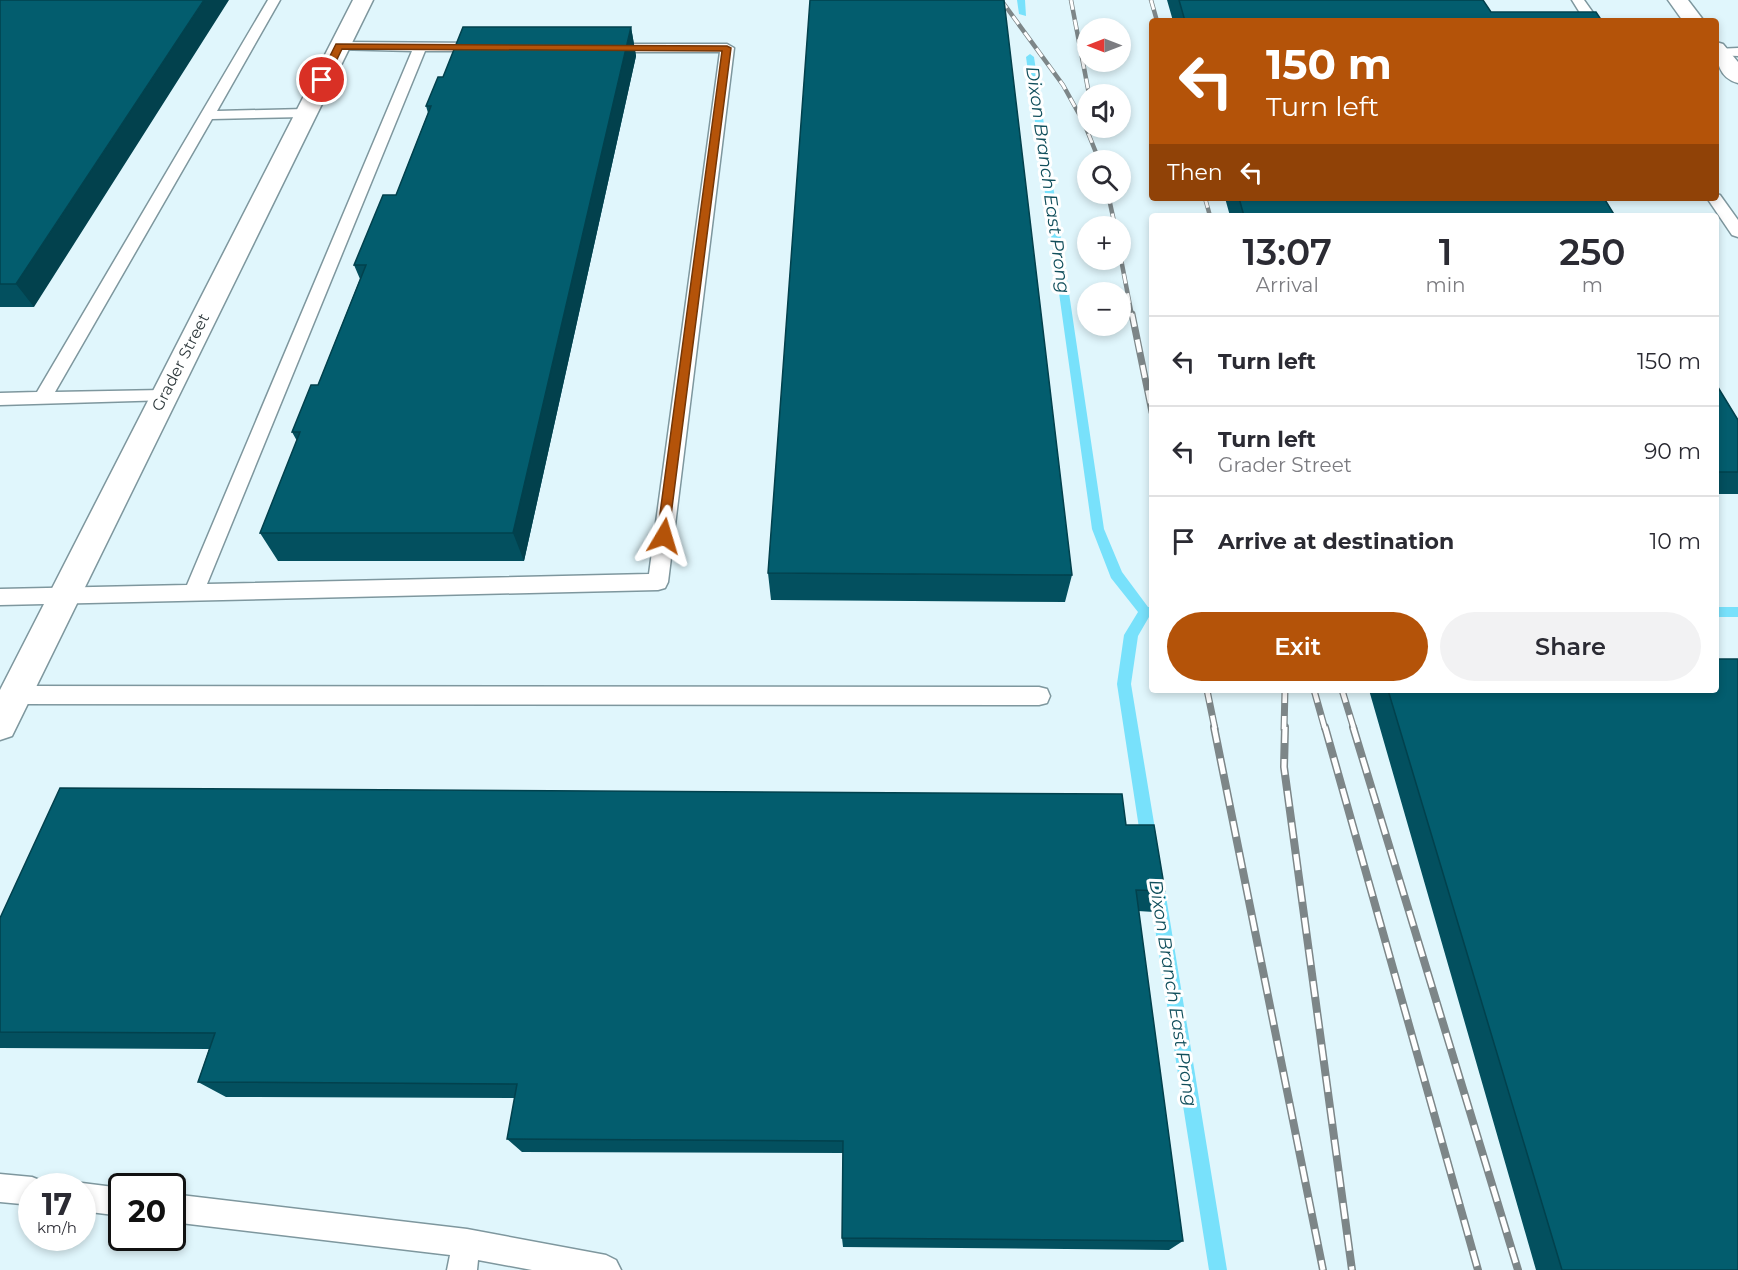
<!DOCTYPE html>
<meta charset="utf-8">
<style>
body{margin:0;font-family:Montserrat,sans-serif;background:#f2f2f3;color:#2b2b33;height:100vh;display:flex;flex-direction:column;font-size:22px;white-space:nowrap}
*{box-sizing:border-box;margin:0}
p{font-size:20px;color:#7c7c81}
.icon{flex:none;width:33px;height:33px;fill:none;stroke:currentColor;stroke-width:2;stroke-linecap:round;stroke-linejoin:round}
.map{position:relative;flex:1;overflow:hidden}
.drawer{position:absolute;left:1149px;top:213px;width:570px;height:480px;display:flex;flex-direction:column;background:#fff;border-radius:6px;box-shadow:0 3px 9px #0003}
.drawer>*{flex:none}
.guide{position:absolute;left:1149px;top:18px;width:570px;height:183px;border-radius:6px;box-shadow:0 3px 9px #0003;background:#b45309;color:#fff;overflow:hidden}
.needle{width:39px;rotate:270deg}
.controls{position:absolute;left:1077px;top:18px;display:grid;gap:12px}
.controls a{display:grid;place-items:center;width:54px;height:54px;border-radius:50%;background:#fff;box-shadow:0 3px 9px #0003;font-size:30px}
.speed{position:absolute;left:18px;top:1173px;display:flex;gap:12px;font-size:30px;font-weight:700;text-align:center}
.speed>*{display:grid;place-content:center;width:78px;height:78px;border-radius:50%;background:#fff;box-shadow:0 3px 9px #0003;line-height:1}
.speed small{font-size:15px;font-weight:400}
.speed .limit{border:3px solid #111;border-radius:9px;background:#fff;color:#111}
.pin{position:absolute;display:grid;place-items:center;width:51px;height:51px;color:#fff;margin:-26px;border:3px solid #fff;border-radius:50%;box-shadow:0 2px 6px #0007}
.me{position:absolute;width:66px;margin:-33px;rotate:7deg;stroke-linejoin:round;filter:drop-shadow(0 0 4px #0008)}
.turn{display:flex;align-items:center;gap:21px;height:126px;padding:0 18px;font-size:27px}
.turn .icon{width:78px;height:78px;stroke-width:2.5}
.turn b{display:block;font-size:42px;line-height:51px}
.then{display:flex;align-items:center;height:57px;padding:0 18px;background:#0003;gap:12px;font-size:22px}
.eta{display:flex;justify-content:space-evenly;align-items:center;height:102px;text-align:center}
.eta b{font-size:36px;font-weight:600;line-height:42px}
.primary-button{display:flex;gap:12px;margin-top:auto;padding:12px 18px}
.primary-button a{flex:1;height:69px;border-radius:36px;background:#b45309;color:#fff;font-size:24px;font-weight:600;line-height:69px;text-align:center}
.primary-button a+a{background:#f2f2f3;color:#2b2b33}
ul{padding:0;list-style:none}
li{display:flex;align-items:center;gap:18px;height:90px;padding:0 18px;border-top:2px solid #e1e1e2}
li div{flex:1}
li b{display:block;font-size:22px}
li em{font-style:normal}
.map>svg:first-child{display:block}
.built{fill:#e0f6fc;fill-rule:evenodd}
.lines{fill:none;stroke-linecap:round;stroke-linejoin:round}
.stream{fill:#78e1fb;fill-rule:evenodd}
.service-casing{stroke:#7e979e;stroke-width:3}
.minor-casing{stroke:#7e979e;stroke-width:3}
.service{fill:#fff;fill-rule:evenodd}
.minor{fill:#fff;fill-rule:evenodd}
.rail-far2-casing{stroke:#7d8688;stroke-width:4.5}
.rail-far1-casing{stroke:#7d8688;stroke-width:7}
.rail-casing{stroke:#7d8688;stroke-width:8}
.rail-far2{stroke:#fff;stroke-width:3;stroke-dasharray:10;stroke-linecap:butt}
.rail-far1{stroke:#fff;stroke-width:4.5;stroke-dasharray:13;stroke-linecap:butt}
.rail{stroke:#fff;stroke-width:5;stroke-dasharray:16;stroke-linecap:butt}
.wall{fill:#03505f}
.shaded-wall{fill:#02414d}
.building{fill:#035d6e;stroke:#02414d;stroke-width:1.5}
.route{fill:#b45309;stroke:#753606;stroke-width:1.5}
.labels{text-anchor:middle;stroke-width:6;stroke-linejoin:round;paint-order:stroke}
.street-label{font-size:16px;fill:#2e393c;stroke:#fff}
.water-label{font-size:18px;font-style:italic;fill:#114f5c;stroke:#fff}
</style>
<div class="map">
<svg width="1738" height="1270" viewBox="0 0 1738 1270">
<rect width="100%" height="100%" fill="#f6fcfd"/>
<path class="built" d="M0 0H1738V1270H0ZM1152 21H1716V198H1152ZM1088 28H1120V62H1088ZM1088 94H1120V128H1088ZM1088 160H1120V194H1088ZM1152 216H1716V690H1152ZM1088 226H1120V260H1088ZM1088 292H1120V326H1088ZM32 1186H82V1238H32ZM122 1186H172V1238H122Z"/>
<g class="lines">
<path class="stream" d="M1017 0H1025L1026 16 1019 14Z
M1030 54 1034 57 1104 529 1122 572 1148 607H1152V617H1149L1138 636 1131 684 1157 841 1154 846 1149 848 1144 846 1141 841 1117 684 1124 635 1138 612 1111 578 1092 529 1026 57Z
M1716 607H1738V617H1716Z
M1156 877 1161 879 1164 884 1227 1270H1209L1148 884 1151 879Z"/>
<g class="service-casing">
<path id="service" d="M268 0H280L217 111 305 109 312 113 305 117 212 119 55 392 163 390 169 392 172 396 169 400 0 405V393L37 392Z
M1572 0H1584L1599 21H1585Z
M339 42 483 43 490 47 483 51H425L207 584 649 574 720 52H607L600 48 607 44H727L734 48 668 582 665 588 658 590 0 605V589L187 585 412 51 334 49 332 46 334 43Z
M1738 48V56L1716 55V49Z
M1716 194 1720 195 1738 220V237L1732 235 1707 198H1716Z
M15 686 1039 687 1047 689 1050 696 1047 703 1039 705 15 704 7 702 4 695 7 688Z
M0 1174 32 1177 42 1181 44 1186H32V1205L0 1202Z
M82 1183 122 1188V1216L82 1211V1186H73Z
M172 1194 467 1229 606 1255 616 1260 621 1270H532L478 1260 477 1270H447L450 1255 172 1222Z"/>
</g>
<g class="minor-casing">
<path id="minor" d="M353 0H373L12 736 0 740V690Z
M1668 0H1688L1704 21H1683Z
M1716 42 1723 44 1738 62V83C1718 78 1716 59 1716 42Z"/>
</g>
<use href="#service" class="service"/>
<use href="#minor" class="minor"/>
<g class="rail-far2-casing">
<path id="rail-far2" d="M1001 0 1063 85 1084 123 1099 160
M1071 0 1089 94
M1151 0 1157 21
M1108 194 1115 226
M1205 198 1210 216
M1120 254 1132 316"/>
</g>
<g class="rail-far1-casing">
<path id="rail-far1" d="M1132 314 1152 412
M1207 690 1215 729
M1314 690 1325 729
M1342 690 1354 729
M1284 729 1285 690"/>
</g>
<g class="rail-casing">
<path id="rail" d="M1214 727 1323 1270
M1285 727 1284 767 1352 1270
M1325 727 1478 1270
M1353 727 1518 1270"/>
</g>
<use href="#rail-far2" class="rail-far2"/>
<use href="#rail-far1" class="rail-far1"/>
<use href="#rail" class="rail"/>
</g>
<path class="wall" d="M0 0 34 307H0Z
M1167 0H1483L1491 12 1602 21H1173Z
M631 27 636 56 524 561H278L260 533 297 441 292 432 318 385 360 279 354 265 396 195 428 113 426 106 443 77Z
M1225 198H1604L1615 216H1230Z
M1716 384 1738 420V494H1716Z
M768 573 1072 575 1065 602 771 600Z
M1369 690H1716L1738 1270H1536Z
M1126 825 1165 891 1154 912 1138 911 1183 1241 1169 1250 843 1247 842 1238 843 1153 522 1152 507 1139 515 1098 226 1097 198 1082 209 1049 0 1048V918Z"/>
<path class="shaded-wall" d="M204 0H229L34 307 16 284Z
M631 27 636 56 524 561 513 533Z"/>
<path class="building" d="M0 0H204L16 284H0Z
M810 0H1004L1072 575 768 573Z
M1179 0H1483L1491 12H1596L1602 21H1185Z
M463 27H631L513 533H260L300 432H292L311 385H318L366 265H354L383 195H396L431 106H426L438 77H443Z
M1239 198H1604L1615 216H1244Z
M1716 384 1738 420V472H1716Z
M1716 659H1738V1270H1562L1388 690H1716Z
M60 788 1122 794 1126 825H1154L1165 891 1136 890 1183 1241 842 1238 843 1141 507 1139 517 1084 198 1082 215 1033 0 1032V918Z"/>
<path class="route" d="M336 44 727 46 731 48 668 539 664 541 657 536 722 51 342 49 326 82H319L318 80Z"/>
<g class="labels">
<g class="street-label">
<text transform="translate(180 362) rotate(-63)" y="6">Grader Street</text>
</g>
<g class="water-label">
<text transform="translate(1048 180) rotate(82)" y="6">Dixon Branch East Prong</text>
<text transform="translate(1173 993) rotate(81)" y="6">Dixon Branch East Prong</text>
</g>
</g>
</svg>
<div class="controls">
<a><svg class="needle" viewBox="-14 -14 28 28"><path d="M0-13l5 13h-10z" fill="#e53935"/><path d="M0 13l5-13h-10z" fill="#7c7c81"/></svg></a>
<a><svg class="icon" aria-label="sound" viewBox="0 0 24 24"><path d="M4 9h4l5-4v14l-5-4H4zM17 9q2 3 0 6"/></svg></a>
<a><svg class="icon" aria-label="search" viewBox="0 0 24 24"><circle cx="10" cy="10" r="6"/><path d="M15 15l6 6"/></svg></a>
<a>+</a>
<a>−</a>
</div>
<div class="speed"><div>17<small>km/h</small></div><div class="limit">20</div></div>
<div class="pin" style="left:322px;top:80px;background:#d93025"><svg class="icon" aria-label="arrive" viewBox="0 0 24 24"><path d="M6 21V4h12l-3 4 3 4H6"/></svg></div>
<svg class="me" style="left:664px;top:536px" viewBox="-20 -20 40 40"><path d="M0-17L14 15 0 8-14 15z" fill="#b45309" stroke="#fff" stroke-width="4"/></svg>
<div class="guide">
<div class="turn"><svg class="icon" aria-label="left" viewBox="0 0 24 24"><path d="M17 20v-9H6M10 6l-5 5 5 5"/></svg><div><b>150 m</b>Turn left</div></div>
<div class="then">Then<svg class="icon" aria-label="left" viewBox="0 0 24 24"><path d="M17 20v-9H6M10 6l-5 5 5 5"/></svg></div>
</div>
<section class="drawer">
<div class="eta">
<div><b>13:07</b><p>Arrival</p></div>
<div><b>1</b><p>min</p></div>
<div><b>250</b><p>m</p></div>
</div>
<ul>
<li><svg class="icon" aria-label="left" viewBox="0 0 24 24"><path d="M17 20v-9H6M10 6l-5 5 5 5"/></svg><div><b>Turn left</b></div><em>150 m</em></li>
<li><svg class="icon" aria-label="left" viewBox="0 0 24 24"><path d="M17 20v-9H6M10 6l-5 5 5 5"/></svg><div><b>Turn left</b><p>Grader Street</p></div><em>90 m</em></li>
<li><svg class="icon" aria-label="arrive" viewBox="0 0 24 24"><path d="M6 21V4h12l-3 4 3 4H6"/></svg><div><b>Arrive at destination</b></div><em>10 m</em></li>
</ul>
<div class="primary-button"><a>Exit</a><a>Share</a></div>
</section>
</div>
